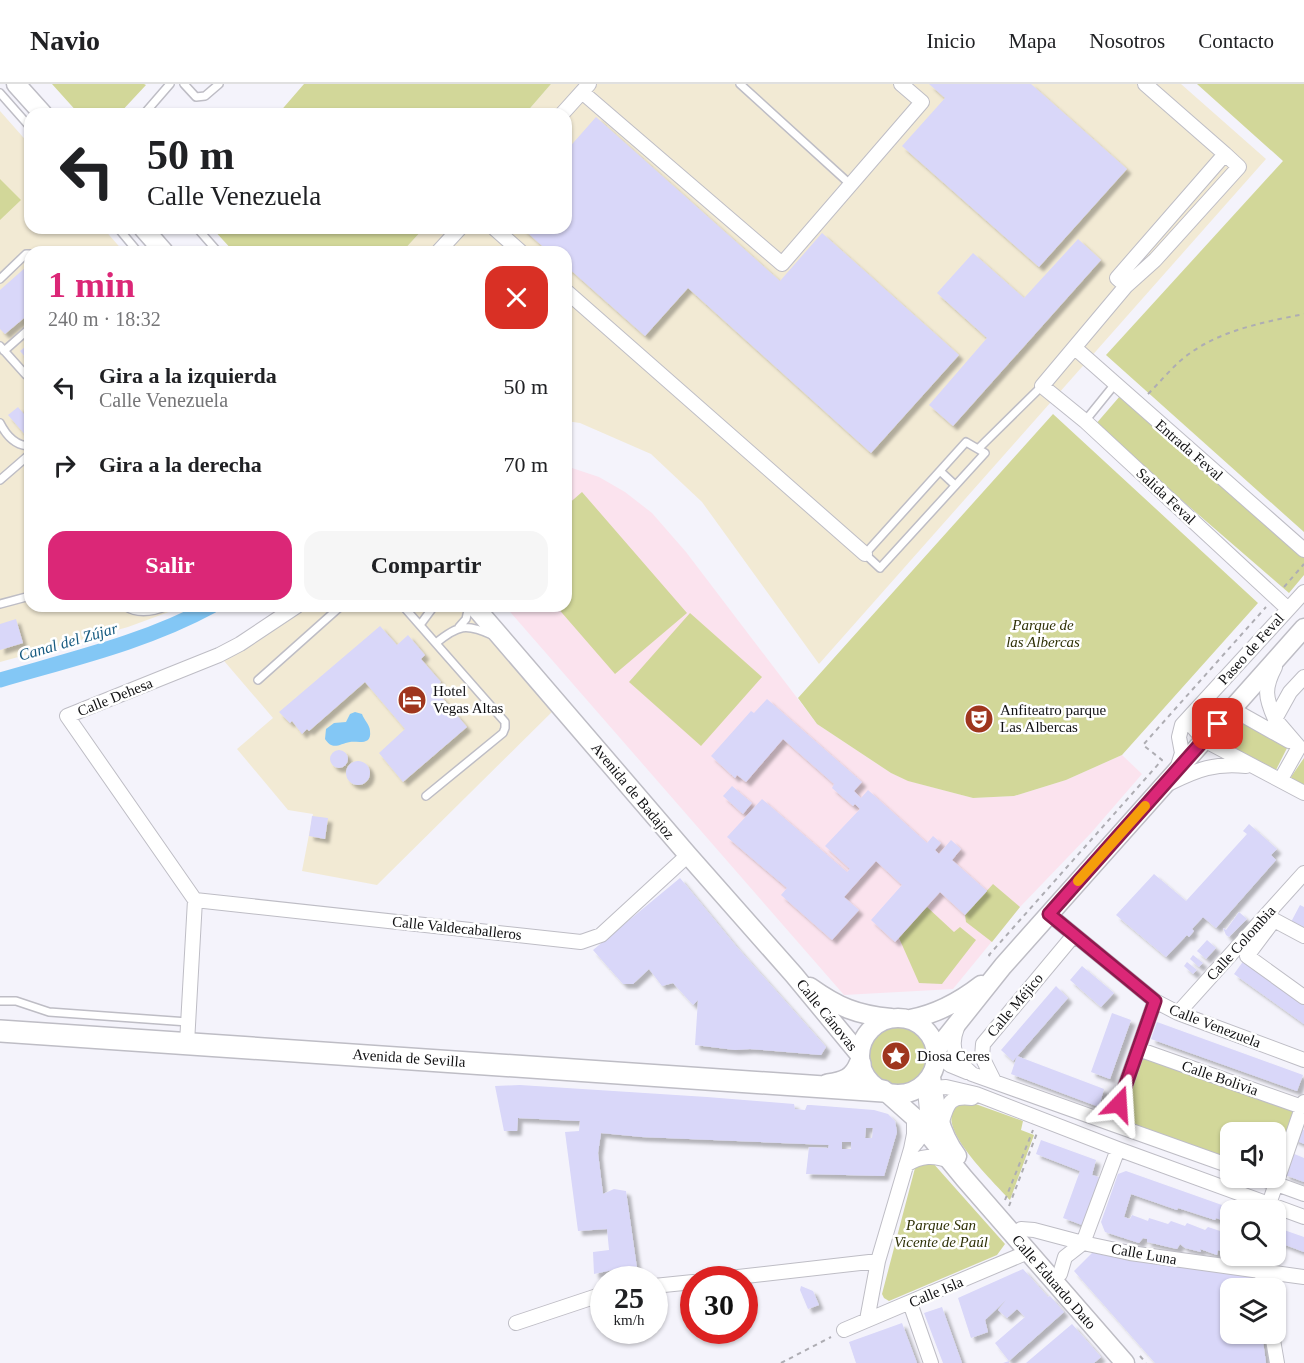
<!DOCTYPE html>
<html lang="es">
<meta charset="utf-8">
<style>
body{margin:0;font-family:"Times New Roman",serif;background:#f6f6f6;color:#202124;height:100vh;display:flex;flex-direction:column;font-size:22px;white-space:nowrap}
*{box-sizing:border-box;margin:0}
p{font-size:20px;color:#757577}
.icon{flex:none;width:33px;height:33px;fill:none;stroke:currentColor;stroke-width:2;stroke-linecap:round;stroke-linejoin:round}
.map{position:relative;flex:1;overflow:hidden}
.side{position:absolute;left:24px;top:162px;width:548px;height:366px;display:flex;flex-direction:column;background:#fff;border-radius:18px;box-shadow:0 2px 4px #0004}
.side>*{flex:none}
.guide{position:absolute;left:24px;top:24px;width:548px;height:126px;border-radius:18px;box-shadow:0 2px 4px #0004;background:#fff;color:#202124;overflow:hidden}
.controls{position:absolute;left:1220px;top:1038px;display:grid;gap:12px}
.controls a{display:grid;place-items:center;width:66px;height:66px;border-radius:12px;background:#fff;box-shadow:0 2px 4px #0004;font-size:30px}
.speed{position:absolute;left:590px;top:1182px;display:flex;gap:12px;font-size:30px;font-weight:700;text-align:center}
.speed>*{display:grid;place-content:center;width:78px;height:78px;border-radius:50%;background:#fff;box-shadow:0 2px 4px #0004;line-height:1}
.speed small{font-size:15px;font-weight:400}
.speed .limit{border:9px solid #d22;background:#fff;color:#111}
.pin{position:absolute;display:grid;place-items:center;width:51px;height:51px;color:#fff;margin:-26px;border-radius:12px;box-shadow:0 3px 9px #0006}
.me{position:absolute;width:66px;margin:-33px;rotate:20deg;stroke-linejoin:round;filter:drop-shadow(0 0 4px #0008)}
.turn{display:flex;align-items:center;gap:21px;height:126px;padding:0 24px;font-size:27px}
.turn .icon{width:78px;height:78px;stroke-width:2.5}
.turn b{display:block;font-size:42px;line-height:51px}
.round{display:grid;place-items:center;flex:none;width:63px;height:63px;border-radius:18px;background:#f6f6f6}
.headline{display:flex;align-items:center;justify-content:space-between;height:102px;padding:0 24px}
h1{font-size:36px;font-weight:600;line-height:45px;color:#db2777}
.cta{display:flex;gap:12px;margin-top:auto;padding:12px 24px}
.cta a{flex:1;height:69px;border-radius:18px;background:#db2777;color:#fff;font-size:24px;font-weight:600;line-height:69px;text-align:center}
.cta a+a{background:#f6f6f6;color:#202124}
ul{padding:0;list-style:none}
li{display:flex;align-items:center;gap:18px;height:78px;padding:0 24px}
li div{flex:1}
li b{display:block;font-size:22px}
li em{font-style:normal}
header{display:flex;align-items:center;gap:36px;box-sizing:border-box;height:84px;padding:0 30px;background:#fff;border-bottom:2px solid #e0e0e0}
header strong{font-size:28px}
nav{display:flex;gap:33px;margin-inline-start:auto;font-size:21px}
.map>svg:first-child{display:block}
.commercial{fill:#f2ead4}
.education{fill:#fbe3ee}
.green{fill:#d2d799}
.water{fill:#83c7f5}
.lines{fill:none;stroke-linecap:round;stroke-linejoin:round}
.canal{stroke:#83c7f5;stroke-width:15}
.building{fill:#d9d7f9;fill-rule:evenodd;filter:url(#shadow)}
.lane-casing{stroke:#bebdc5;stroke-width:10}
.street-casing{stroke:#bebdc5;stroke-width:16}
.secondary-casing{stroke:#bebdc5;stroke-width:21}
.primary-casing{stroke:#bebdc5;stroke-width:24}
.path{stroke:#aeadb3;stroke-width:2;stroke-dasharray:4.5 4.5;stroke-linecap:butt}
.lane{stroke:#fff;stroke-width:7}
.street{stroke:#fff;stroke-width:14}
.secondary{stroke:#fff;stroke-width:18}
.primary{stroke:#fff;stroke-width:21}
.route-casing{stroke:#8e194d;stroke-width:15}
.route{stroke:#db2777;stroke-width:10}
.slow{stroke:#f59e0b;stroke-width:10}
.labels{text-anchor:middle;stroke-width:5;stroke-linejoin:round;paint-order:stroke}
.street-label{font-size:15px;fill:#111113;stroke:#fff}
.park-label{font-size:15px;font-style:italic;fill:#2f3107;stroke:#fff}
.poi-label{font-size:15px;fill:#111113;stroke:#fff;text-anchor:start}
.water-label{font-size:16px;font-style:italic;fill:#165a80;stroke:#fff}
</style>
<header>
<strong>Navio</strong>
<nav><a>Inicio</a><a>Mapa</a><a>Nosotros</a><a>Contacto</a></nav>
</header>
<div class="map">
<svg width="1304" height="1279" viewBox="0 0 1304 1279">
<defs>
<filter id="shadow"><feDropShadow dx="4.5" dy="4.5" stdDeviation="1.5" flood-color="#0004"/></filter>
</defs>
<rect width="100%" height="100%" fill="#f4f3fb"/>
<path class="commercial" d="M551 0H1181L1266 75 819 580 702 418 651 370 580 339 566 337V168H402L424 144H566V30H525Z
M0 27 30 61V144H103L124 168H30V522H185L128 543 0 578Z
M297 522H474L560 620 377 801 302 787 313 730 288 726 237 665 273 634 219 571Z"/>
<path class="education" d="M566 382 599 393 625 408 652 429 686 468 817 640 891 689 909 697 973 714 1014 712 1066 696 1122 671 1142 690 1091 749 1020 823 953 905 844 911 505 522H566Z"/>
<path class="green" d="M52 0H144L146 1 119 30H79Z
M304 0H551L525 30H278Z
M1197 0H1304V448L1106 271 1283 77Z
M0 95 21 116 0 136Z
M212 144H424L402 168H234Z
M1120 312 1304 473V491L1289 509 1095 341Z
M1053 330 1258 519 1122 671 1066 696 1014 712 973 714 908 697 891 689 817 640 798 614Z
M582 408 687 529 615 590 556 522H566V422Z
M690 529 762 593 701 662 629 598Z
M1238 633 1288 662 1276 686H1272L1216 655 1233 634Z
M1304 674V703L1292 697 1291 693Z
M993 800 1020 823 992 858 966 838 965 831Z
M927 823 954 848 960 843 976 856 942 900 919 899 899 854Z
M861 972a38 38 0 1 1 76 0a38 38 0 1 1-76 0Z
M1141 970 1295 1024 1275 1083V1048H1230V1075L1118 1034Z
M965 1018H970L1023 1037 1021 1046 1034 1051 1010 1116C996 1100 941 1049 953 1027 956 1022 960 1021 965 1018Z
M932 1078 1005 1160 997 1171 889 1217 884 1214 882 1210 915 1084 923 1079Z"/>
<path class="water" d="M355 628 362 630C364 636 370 641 370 647 372 662 358 657 350 658 339 660 333 667 325 655L326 645 334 639 346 638 350 630Z"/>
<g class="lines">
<path class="canal" d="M0 596C72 575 146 558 212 522"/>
</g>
<path class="building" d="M929 0H1031L1127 85 1039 183 902 62 945 14Z
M596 33 780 197 822 149 959 271 871 369 688 204 645 252 566 182V168H549L522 144H566V67Z
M1078 155 1101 176 953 342 929 321 987 254 937 209 973 169 1024 214Z
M26 183 30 187V229L5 250 0 245V206Z
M30 259V279L20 267Z
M18 323 30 337V350L27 353 8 331Z
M16 535 23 559 0 566V540Z
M380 542 397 561 408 551 425 571 421 575 441 598 434 604 467 643 403 698 379 669 405 645 365 598 309 647 307 645 302 650 292 637 290 639 279 628Z
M767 615 862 698 854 707 861 714 868 706 927 759 933 752 941 759 935 766 939 770 951 756 961 765 952 776 987 807 965 831 940 808 895 858 871 836 902 801 876 777 844 813 859 826 832 856 781 811 787 804 727 753 762 715 847 788 850 785 825 762 860 725 855 720 853 722 832 704 834 700 783 655 746 698 737 691 735 694 711 672 751 627 754 629Z
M330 675a9 9 0 1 1 18 0a9 9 0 1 1-18 0Z
M346 689a12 12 0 1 1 24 0a12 12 0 1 1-24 0Z
M732 702 752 719 743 730 723 712Z
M312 732 328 734 325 755 309 752Z
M1249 740 1277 765 1271 771 1276 776 1216 844 1203 833 1192 845 1194 847 1189 853 1187 851 1166 873 1116 831 1154 790 1186 817 1247 750 1243 747Z
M680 794 736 862 826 963 821 971 750 965 735 966 695 961 698 916 693 921 673 899 662 902 649 885 633 900H623L593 866Z
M1300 821 1304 823V845L1291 838Z
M1239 828 1247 835 1229 853 1226 851 1223 844 1226 846Z
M1207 856 1216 864 1206 875 1197 867Z
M1193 871 1203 879 1199 883 1190 875Z
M1247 872 1304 913V940L1234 890Z
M1187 878 1197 886 1193 890 1184 882Z
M1082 882 1114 909 1101 923 1070 896Z
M1056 902 1068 914 1013 977 1001 966Z
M1112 929 1131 936 1110 995 1091 988Z
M1157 938 1303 991 1297 1007 1151 955Z
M1017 972 1104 1005 1099 1023 1011 990Z
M520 1001 707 1013 794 1020 795 1025 805 1026 807 1021H811L874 1026 888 1030 895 1037 897 1048 884 1092 806 1090 809 1063 828 1064 829 1061 642 1053 601 1049 598 1069 603 1110 614 1105 626 1107 637 1184 612 1186 594 1190 593 1168 609 1166 607 1145 578 1147 565 1048 579 1047 580 1037 518 1034 517 1047H504L495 1002ZM866 1044H873L872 1054H865ZM842 1058H851V1065H842Z
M1297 1043 1304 1046V1060L1293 1055Z
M1041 1056 1096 1076 1092 1091 1099 1093 1082 1141 1063 1134 1080 1087 1036 1070Z
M1287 1067 1304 1074V1098L1285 1091Z
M1126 1087 1236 1126H1230V1139L1216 1134 1215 1136 1178 1124 1177 1126 1131 1110 1124 1133 1130 1135 1132 1131 1148 1137 1149 1134 1168 1140 1171 1137 1185 1142 1187 1139 1205 1146 1208 1143 1223 1148 1225 1145 1230 1147V1172H1240L1238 1175 1223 1170 1221 1167 1218 1166 1217 1171 1200 1165 1201 1168 1185 1164 1180 1160 1177 1165 1147 1158V1155L1143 1154 1139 1159 1105 1148 1101 1138 1118 1090Z
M1284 1146 1304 1153V1168L1280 1159Z
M1093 1168 1254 1193 1255 1204H1230V1250H1262L1266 1279H1155L1074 1187Z
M1023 1185 1048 1213 1050 1212 1064 1228 1009 1277V1279H1003L1009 1277 995 1259 1025 1233 1017 1225 1007 1234 998 1226 1006 1216 985 1236 988 1248 971 1254 958 1214Z
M801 1202 813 1207 819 1221 808 1225 800 1206Z
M942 1223 962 1279H943L924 1229Z
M902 1239 917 1279H856L849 1258Z
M1072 1240 1101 1273 1094 1279H1026Z"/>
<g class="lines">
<g class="lane-casing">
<path id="lane" d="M184 0 196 13 205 12 219 0
M740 0 851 101
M0 9 30 43
M144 30 170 0
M118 144 138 168
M197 144 218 168
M0 195 26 170H30
M0 262 26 291
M4 267 30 244
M1085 337 1115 300
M0 339C6 351 15 362 30 362
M978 365 966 358 865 470 880 484 985 369 978 365 1042 302
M940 387 955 401
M0 396 30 370
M0 520 30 512
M125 522C138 531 153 528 167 522
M403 522 505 638V644L503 649 426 712
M420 541 434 522
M459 543 466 535 469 522
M436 559C458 541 466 539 492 551
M258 596 341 522
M0 917H16L49 928 188 938"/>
</g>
<g class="street-casing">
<path id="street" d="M1145 0 1225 70
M582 8 782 180 922 18 901 0
M562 30 589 0
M494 144 521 168
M438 168 460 144
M1126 202 1117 194 1225 70 1239 83 1155 176 1126 202 1042 302 1085 337 1288 525
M566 207 865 470
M1075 264 1304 466
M1232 625 1289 657
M1192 630 1191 641 1204 656 1304 709
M1275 635C1265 613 1264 604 1275 583
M1177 685 1182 669 1179 653 1182 641 1304 508
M1281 695 1299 663 1275 635 1290 608 1304 593
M1170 699C1198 685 1215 679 1246 682
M195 816 581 858 601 851 688 771
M195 816 67 632 219 571 240 560 297 522
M1049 830 1155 917 1178 929 1304 976
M1304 852 1274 836 1247 872 1304 913
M1178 929 1304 789
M957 944C949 964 956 976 972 990L1230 1082
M187 959 195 816
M1138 965 1302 1023
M937 971 950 981 967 988
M994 997 982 973 983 960 1074 851
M918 1005 946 1003 976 1010 1118 1065 1304 1133
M914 1033V1050L911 1065C933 1040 927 1035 925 1005
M1112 1039 1155 917
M941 1041C947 1021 948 1011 972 1014
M1118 1065 1083 1159 1130 1169 1304 1193
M906 1081C921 1071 934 1071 950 1077
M1260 1094 1304 1110
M1269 1120 1304 1018
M1021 1145 1034 1146 1083 1159 1065 1173 1060 1190
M1261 1172 1259 1179 1265 1204
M711 1196 878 1177
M654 1202 693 1198
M910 1219 931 1279
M867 1236 878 1177 911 1065
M516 1239 603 1210
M844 1246 1028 1168
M1272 1250 1277 1279"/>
</g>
<g class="secondary-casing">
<path id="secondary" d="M16 0 43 30
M143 144 164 168
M474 522 688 771 794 891 860 971
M810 903C838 923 857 931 891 934
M860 972a38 38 0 1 1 76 0a38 38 0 1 1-76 0Z
M910 935C937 930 959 918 981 901
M936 966 1003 882 1304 544
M931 993C935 1021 939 1048 957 1072
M887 1009 914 1033 964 1094 1125 1279"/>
</g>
<g class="primary-casing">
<path id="primary" d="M0 947 883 1007
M828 1001C844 999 854 995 860 980"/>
</g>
<path class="path" d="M1148 310C1159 299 1169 287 1180 277 1215 247 1260 239 1304 230
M1284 503 1304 480
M990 872 989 871 1162 676 1143 661 1266 523
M1005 1116 1033 1046
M1009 1122 1037 1049
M1140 1272 1146 1279
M781 1279 831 1253"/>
<use href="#lane" class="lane"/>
<use href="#street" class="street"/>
<use href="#secondary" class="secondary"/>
<use href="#primary" class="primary"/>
</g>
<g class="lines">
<g class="route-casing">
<path id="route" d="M1119 1020 1155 917 1049 830 1218 640"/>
</g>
<use href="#route" class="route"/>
<path class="slow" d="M1078 797 1145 722"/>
</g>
<defs>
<g id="hotel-disc" transform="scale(1.5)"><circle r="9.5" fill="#9f361e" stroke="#fff"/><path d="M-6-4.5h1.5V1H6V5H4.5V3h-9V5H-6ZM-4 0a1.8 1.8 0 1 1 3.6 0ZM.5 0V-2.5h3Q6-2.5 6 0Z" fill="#fff"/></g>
<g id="theatre-disc" transform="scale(1.5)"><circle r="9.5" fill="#9f361e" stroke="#fff"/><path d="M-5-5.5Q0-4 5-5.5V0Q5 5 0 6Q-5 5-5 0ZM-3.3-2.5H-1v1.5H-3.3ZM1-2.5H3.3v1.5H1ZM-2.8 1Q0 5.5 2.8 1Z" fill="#fff"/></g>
<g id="sight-disc" transform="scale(1.5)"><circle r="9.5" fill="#9f361e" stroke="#fff"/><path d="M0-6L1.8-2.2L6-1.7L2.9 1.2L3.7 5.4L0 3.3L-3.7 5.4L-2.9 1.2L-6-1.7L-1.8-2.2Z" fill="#fff"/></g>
</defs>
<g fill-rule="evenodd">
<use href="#hotel-disc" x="412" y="616"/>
<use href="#theatre-disc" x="979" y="635"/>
<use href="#sight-disc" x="896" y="972"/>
</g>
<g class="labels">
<g class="street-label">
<text transform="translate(1189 366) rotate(41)" y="5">Entrada Feval</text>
<text transform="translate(1166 412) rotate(43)" y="5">Salida Feval</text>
<text transform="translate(1251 565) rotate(-48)" y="5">Paseo de Feval</text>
<text transform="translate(115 613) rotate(-22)" y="5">Calle Dehesa</text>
<text transform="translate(633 707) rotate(50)" y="5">Avenida de Badajoz</text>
<text transform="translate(457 844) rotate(6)" y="5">Calle Valdecaballeros</text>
<text transform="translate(1241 859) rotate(-48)" y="5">Calle Colombia</text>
<text transform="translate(1015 921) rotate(-50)" y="5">Calle Méjico</text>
<text transform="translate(827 931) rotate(51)" y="5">Calle Cánovas</text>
<text transform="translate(1215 942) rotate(21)" y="5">Calle Venezuela</text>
<text transform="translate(409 974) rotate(4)" y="5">Avenida de Sevilla</text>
<text transform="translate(1220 994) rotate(19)" y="5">Calle Bolivia</text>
<text transform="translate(1144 1170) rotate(10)" y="5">Calle Luna</text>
<text transform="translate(1054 1198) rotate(49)" y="5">Calle Eduardo Dato</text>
<text transform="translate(936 1208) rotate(-23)" y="5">Calle Isla</text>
</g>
<g class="park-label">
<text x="1043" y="546">Parque de<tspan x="1043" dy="17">las Albercas</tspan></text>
<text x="941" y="1146">Parque San<tspan x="941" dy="17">Vicente de Paúl</tspan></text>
</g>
<g class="poi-label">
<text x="433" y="612">Hotel<tspan x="433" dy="17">Vegas Altas</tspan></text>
<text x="1000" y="631">Anfiteatro parque<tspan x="1000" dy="17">Las Albercas</tspan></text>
<text x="917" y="977">Diosa Ceres</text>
</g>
<g class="water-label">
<text transform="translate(68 557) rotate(-16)" y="6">Canal del Zújar</text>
</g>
</g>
</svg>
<div class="controls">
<a><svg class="icon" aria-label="sound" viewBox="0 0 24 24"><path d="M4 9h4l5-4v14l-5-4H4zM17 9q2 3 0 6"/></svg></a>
<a><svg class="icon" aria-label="search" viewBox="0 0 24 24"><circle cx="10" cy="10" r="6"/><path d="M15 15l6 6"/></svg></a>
<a><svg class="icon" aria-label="layers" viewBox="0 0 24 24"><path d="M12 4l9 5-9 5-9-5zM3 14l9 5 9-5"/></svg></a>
</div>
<div class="speed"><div>25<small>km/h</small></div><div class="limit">30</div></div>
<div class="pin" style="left:1218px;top:640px;background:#d93025"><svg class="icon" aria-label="arrive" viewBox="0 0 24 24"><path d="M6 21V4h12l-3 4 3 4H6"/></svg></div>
<svg class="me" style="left:1119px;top:1020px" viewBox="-20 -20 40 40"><path d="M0-17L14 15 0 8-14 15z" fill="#db2777" stroke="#fff" stroke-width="4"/></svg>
<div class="guide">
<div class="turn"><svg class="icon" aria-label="left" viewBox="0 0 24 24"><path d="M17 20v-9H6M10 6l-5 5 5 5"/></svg><div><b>50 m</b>Calle Venezuela</div></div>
</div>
<section class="side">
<div class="headline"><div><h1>1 min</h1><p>240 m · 18:32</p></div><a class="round" style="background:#d93025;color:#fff"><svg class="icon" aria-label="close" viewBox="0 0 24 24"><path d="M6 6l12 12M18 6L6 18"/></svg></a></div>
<ul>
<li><svg class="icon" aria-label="left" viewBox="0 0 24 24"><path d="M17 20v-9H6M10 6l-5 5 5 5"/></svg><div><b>Gira a la izquierda</b><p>Calle Venezuela</p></div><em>50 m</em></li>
<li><svg class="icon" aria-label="right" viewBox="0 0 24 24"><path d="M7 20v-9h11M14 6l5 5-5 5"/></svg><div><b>Gira a la derecha</b></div><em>70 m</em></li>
</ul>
<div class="cta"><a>Salir</a><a>Compartir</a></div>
</section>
</div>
